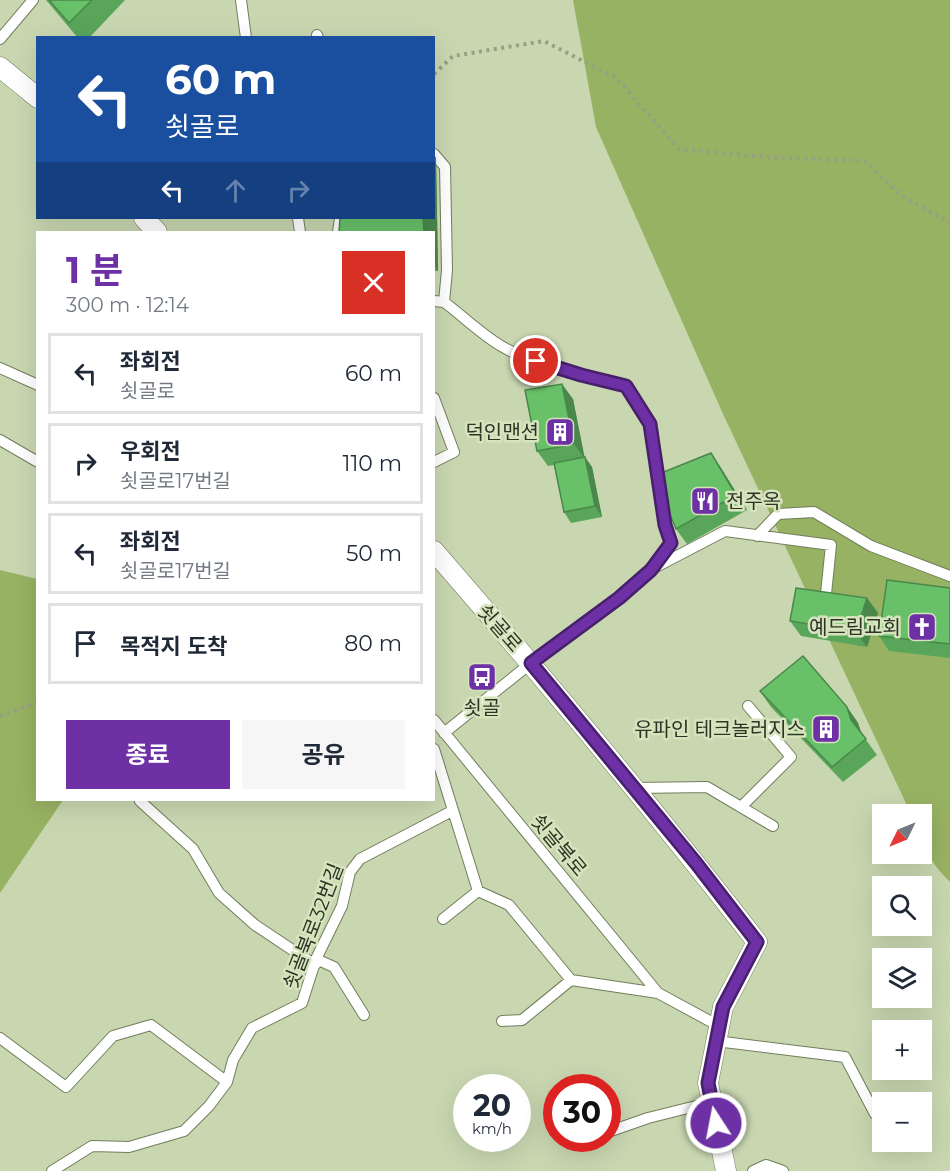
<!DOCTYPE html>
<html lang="ko">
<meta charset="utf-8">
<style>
body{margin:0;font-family:Montserrat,"Noto Sans KR",sans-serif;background:#f6f6f7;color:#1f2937;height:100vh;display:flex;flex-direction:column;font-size:22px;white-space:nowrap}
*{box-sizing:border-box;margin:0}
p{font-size:20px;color:#747a83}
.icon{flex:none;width:33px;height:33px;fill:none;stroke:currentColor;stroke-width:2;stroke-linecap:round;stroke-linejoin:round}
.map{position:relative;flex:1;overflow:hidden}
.sheet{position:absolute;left:36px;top:231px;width:399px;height:570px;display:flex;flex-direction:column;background:#fff;border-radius:0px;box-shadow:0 6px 24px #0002}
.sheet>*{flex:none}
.top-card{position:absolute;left:36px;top:36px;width:399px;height:183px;border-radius:0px;box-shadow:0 6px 24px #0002;background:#1a4fa0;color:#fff;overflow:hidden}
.needle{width:39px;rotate:227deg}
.fabs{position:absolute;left:872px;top:804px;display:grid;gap:12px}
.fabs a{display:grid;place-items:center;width:60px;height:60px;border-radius:0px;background:#fff;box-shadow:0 6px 24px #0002;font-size:30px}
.speed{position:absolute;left:453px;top:1074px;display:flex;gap:12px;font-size:30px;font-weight:700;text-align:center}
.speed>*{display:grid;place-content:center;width:78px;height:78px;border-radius:50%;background:#fff;box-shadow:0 6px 24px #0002;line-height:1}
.speed small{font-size:15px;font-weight:400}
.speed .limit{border:9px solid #d22;background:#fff;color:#111}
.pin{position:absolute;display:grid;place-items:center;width:51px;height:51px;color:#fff;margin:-26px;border:3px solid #fff;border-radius:50%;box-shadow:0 2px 6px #0007}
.me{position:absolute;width:66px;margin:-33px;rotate:349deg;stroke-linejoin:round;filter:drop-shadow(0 0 4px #0008)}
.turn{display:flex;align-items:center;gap:21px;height:126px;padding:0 30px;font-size:27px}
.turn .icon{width:78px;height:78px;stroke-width:2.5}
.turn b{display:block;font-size:42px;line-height:51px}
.lanes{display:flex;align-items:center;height:57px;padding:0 30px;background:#0003;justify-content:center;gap:30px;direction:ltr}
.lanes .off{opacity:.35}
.round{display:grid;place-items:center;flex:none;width:63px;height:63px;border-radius:0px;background:#f6f6f7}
.overview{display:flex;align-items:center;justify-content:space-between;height:102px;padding:0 30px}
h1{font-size:36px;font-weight:700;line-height:45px;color:#6d30a5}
.cta{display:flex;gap:12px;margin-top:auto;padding:12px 30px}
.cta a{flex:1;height:69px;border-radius:0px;background:#6d30a5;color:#fff;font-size:24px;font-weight:700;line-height:69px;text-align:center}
.cta a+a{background:#f6f6f7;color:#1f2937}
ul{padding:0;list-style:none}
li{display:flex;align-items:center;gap:18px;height:81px;margin:0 12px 9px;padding:0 18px;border:3px solid #e0e1e3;border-radius:0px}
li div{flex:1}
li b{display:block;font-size:22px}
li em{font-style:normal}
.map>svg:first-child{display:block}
.green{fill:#98b263}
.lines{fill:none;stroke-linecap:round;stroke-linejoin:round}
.service-casing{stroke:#717e5b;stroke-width:12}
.minor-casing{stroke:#717e5b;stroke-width:21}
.path{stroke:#96a183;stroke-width:4;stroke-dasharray:3 4.5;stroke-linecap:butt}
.service{stroke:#fff;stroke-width:10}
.minor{stroke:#fff;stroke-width:20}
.wall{fill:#59a65a}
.shaded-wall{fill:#49874a}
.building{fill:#68c169;stroke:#49874a;stroke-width:1.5}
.route-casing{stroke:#471f6b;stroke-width:15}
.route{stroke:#6d30a5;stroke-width:10}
.labels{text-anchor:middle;stroke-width:5;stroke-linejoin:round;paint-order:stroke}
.poi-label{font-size:20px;fill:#2e3425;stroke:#d6e4be;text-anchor:end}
.street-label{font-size:20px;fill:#2e3425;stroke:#d6e4be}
</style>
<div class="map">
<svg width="950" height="1171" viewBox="0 0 950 1171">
<rect width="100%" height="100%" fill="#c9d7b1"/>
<path class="green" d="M573 0H950V882C928 860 921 845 921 814H911L723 414 596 127Z
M0 570 37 579 38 800H63L0 893Z"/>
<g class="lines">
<g class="service-casing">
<path id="service" d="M241 0 246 38
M317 35 318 38
M0 39 33 0
M434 154 445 167 447 270 444 302
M298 218 300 232
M338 232 340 218
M434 301 444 302C463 316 482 335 503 347 539 368 585 376 626 386L649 424 665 524 671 543 651 570 619 598 531 663 444 733
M0 368 38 385
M434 398 454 452 434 462
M0 440 38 462
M757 536 778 514 814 512 871 546 950 576
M654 568 725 531 831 545 826 594
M434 720 658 993 719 1026
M434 749 478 891 509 905 571 980
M635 788 707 787 773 826
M140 801 193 849 219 893 255 925 315 965
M741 807 791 757 748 706
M443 919 478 891
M316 959 334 967 364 1015
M502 1021 522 1020 571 980 658 993
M0 1038 66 1087 113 1036 151 1025 227 1082
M716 1041 845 1057 875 1114
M608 1132 648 1118 712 1102
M575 1143 588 1138
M52 1171 92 1146 129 1147 184 1131 209 1106 227 1082 233 1060 252 1028 302 1003 316 959 342 906 350 872 360 859 452 811
M753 1171 766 1165 783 1171"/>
</g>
<g class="minor-casing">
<path id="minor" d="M0 67 38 98
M144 218 157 232
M434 551C545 679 653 808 757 942L723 1007 708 1083 726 1171"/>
</g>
<path class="path" d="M434 74 453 56 544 41 616 78 679 149 764 157 866 161 902 196 950 223
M0 716 38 702"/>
<use href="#service" class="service"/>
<use href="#minor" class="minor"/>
</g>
<path class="wall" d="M46 0H125L89 38H78Z
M436 158 438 271H434V232Z
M573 399 584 457 592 467 602 517 571 523 564 512 554 465 548 466 537 451Z
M711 453 721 468 747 510 687 544 676 529Z
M950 588V658L889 651 879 636Z
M867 598 878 613 867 647 801 636 790 621Z
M760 691 847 707 858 723 861 733 877 755 843 782 771 707Z"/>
<path class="shaded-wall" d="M434 154 436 158 438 271 434 264V232H424L423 218H434Z
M562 384 573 399 585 459 574 444Z
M711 453 721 468 747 510 736 495Z
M585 457 592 467 602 517 595 506Z
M867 598 878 613 867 647 856 632Z
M847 707 858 723 862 735 851 720Z"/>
<path class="building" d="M49 0H92L69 23Z
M340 218H423L424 232H339Z
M562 384 574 444 537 451 525 390Z
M711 453 736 495 676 529 654 476Z
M585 457 595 506 564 512 554 463Z
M887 580 950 588V644L879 636Z
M796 588 867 598 856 632 790 621Z
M803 656 847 707 851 720 866 739 832 767 760 691Z"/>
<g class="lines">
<g class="route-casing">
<path id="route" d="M536 361 581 375 626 386 650 424 665 525 671 543 651 570 619 598 531 663 696 863 757 942 723 1007 708 1083 716 1123"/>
</g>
<use href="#route" class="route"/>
</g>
<defs>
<g id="building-square" transform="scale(1.5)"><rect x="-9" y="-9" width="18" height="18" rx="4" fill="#6d30a5" stroke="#d6e4be"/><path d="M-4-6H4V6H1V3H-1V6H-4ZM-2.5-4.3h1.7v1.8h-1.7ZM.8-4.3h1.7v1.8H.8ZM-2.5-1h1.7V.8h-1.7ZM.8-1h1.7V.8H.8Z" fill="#fff"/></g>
<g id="restaurant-square" transform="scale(1.5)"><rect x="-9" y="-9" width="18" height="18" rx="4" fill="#6d30a5" stroke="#d6e4be"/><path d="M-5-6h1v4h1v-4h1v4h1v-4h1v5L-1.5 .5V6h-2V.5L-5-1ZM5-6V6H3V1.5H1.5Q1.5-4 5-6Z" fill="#fff"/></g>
<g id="church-square" transform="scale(1.5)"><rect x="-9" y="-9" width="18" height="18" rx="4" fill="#6d30a5" stroke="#d6e4be"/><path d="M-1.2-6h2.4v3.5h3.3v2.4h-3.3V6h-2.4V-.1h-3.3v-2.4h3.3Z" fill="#fff"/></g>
<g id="bus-square" transform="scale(1.5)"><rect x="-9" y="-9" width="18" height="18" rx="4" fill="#6d30a5" stroke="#d6e4be"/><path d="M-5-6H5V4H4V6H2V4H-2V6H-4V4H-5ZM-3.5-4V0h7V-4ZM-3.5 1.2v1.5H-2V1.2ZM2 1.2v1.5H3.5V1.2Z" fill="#fff"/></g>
</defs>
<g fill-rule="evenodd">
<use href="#building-square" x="560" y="432"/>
<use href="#restaurant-square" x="705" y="501"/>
<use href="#church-square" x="922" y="627"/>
<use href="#bus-square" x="482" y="677"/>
<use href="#building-square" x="826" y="729"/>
</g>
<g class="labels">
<g class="poi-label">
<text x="539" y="439">덕인맨션</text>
<text x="726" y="508" text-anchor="start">전주옥</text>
<text x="901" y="634">예드림교회</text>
<text x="482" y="715" text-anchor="middle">쇳골</text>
<text x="805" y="736">유파인 테크놀러지스</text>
</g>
<g class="street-label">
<text transform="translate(500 628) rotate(49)" y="7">쇳골로</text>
<text transform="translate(559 845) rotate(50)" y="7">쇳골북로</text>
<text transform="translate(313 926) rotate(-69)" y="7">쇳골북로32번길</text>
</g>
</g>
</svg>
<div class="fabs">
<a><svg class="needle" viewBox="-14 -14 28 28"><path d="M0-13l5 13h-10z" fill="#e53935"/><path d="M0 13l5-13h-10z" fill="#747a83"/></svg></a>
<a><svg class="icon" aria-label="search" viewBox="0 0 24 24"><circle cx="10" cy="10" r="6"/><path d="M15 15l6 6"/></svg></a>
<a><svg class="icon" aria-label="layers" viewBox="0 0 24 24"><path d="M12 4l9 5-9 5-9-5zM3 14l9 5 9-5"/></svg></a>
<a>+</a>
<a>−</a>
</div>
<div class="speed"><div>20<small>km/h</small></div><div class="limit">30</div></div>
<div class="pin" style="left:536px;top:361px;background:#d93025"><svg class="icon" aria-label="arrive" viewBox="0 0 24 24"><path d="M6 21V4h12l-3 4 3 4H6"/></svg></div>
<svg class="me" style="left:716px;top:1123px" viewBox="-20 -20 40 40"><circle r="17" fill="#6d30a5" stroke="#fff" stroke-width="3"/><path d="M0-11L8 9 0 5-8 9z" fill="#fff"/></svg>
<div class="top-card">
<div class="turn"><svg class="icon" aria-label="left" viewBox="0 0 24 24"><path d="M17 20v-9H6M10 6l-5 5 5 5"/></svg><div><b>60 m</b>쇳골로</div></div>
<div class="lanes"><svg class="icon" aria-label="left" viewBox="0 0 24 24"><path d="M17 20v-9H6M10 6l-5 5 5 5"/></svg><svg class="icon off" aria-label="ahead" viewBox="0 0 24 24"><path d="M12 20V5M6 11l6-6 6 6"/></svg><svg class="icon off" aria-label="right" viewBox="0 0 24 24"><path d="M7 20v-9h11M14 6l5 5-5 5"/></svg></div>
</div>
<section class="sheet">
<div class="overview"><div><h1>1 분</h1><p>300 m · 12:14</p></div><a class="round" style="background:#d93025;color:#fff"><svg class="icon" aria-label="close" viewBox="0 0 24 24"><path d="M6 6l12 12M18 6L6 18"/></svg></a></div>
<ul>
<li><svg class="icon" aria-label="left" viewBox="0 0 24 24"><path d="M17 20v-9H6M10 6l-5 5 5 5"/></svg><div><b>좌회전</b><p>쇳골로</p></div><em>60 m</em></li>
<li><svg class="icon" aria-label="right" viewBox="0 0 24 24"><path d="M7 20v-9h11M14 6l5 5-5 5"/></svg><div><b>우회전</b><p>쇳골로17번길</p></div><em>110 m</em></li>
<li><svg class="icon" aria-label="left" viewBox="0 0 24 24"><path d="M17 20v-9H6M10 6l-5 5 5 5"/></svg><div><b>좌회전</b><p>쇳골로17번길</p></div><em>50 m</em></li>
<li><svg class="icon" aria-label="arrive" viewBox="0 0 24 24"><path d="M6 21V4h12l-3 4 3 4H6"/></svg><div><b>목적지 도착</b></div><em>80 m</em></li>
</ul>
<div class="cta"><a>종료</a><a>공유</a></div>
</section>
</div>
